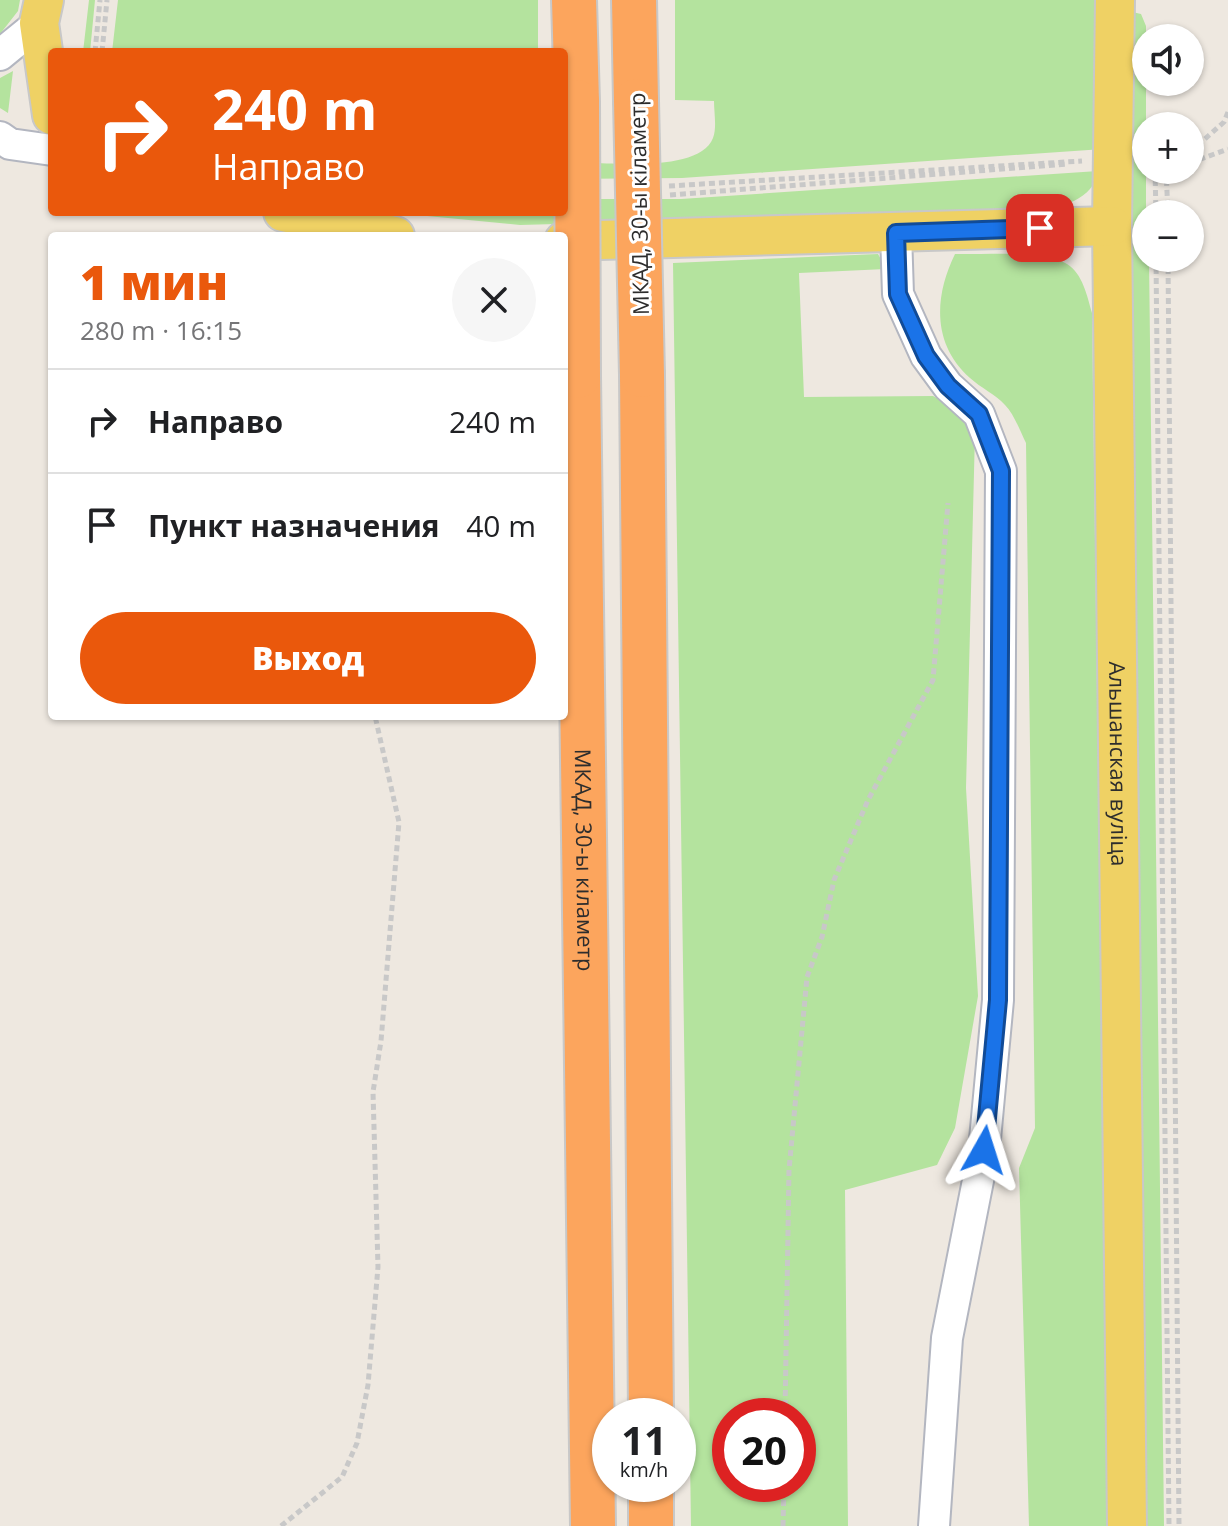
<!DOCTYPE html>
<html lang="ru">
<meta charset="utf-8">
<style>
body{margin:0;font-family:"Open Sans",sans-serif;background:#f6f6f6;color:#202124;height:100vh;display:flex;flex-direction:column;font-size:30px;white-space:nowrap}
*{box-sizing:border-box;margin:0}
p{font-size:26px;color:#757577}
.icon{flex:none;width:44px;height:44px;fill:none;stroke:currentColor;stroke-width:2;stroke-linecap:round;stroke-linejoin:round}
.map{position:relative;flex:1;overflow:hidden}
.side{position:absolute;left:48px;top:232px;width:520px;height:488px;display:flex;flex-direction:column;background:#fff;border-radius:8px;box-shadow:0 2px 6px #0004}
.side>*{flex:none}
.banner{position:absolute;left:48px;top:48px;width:520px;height:168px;border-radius:8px;box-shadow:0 2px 6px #0004;background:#ea580c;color:#fff;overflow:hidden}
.controls{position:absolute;left:1132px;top:24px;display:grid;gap:16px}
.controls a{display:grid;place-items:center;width:72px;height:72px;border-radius:50%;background:#fff;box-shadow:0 2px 6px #0004;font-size:40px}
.speed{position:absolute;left:592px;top:1398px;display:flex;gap:16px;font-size:40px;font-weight:700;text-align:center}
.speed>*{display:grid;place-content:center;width:104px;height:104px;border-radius:50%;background:#fff;box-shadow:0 2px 6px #0004;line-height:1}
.speed small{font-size:20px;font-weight:400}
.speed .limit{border:12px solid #d22;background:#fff;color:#111}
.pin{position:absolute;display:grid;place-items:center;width:68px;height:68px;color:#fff;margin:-34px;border-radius:16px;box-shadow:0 4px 12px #0006}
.me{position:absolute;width:88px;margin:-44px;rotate:6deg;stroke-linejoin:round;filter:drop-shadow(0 0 6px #0008)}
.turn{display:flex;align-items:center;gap:28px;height:168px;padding:0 32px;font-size:36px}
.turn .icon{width:104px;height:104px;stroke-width:2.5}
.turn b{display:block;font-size:56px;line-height:68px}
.round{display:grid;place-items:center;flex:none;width:84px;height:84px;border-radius:42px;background:#f6f6f6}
.headline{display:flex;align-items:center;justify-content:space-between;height:136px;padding:0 32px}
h1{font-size:48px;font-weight:800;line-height:60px;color:#ea580c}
.action{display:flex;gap:16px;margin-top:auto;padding:16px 32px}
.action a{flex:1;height:92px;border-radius:48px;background:#ea580c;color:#fff;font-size:32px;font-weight:800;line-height:92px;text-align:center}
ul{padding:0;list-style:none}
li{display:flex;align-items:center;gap:24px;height:104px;padding:0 32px;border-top:2px solid #e0e0e0}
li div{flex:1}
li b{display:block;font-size:30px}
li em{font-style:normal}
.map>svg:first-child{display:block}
.green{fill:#b4e39e;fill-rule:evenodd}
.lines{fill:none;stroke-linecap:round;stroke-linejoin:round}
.minor-casing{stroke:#b3b6c0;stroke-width:34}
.major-casing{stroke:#c8c8c8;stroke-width:42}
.highway-casing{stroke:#c8c8c8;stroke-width:48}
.path{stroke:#c8c8c8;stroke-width:5;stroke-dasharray:6 4;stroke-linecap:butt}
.minor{stroke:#fff;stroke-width:30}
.major{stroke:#efd164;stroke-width:38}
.highway{stroke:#fca55d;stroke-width:44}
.highway-bridge-casing{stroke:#c8c8c8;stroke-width:48;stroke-linecap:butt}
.highway-bridge{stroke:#fca55d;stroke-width:44}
.route-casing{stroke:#114b97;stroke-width:20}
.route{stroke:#1a73e8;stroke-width:14}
.labels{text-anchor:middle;stroke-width:6;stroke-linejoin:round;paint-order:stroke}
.street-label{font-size:22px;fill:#2d2d2d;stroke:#fff}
</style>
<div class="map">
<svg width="1228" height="1526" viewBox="0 0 1228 1526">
<rect width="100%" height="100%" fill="#eee8e0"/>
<path class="green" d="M0 0H20L18 11 0 34Z
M89 0H95L90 52H83Z
M118 0H538V52H112Z
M675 0H1102L1103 149 682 178 564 179V161C597 162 699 175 713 138 717 128 714 112 714 101L675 100Z
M1128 11 1141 14 1146 26V258H1149L1164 1526H1147Z
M13 71 8 113 0 108V78Z
M1098 171C1094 200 1060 208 1035 211L520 225 386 212H564V199H681Z
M878 254 886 269 799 273 804 397 933 396 962 411 975 433 966 788 978 996 955 1128 937 1165 845 1190 848 1526H691L673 263ZM730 1416H798V1484H730Z
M955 254C984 255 1043 249 1067 264 1083 274 1087 296 1092 313L1108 1526H1029L1019 1168 1035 1128 1026 443C1020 431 1014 414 1005 405 995 394 981 388 970 378 932 344 934 297 955 254Z"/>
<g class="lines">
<g class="minor-casing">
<path id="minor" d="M0 55 39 23
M0 137 10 144 52 150
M896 233 898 294 926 356 948 386 979 414 1001 471 998 1000 984 1150 947 1338 934 1526"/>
</g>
<g class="major-casing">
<g id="major">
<path d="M44 0 39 23 52 115"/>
<path id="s1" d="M1115 0 1112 226 1127 1526"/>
<path d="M283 212 395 236"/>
<path d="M564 241 1112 226"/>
</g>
</g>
<g class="highway-casing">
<g id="highway">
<path d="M574 0 577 102"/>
<path d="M634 0 636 101"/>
<path d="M642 375 651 1416"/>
<path id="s2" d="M578 376 593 1526"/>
<path d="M651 1484V1526"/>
</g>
</g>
<path class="path" d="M95 52 100 0
M102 52 107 0
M1190 152 1224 122 1228 112
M1190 163 1228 149
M1155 170 1156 214
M1166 170 1168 214
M669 186 1082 161
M670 195 1067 164
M1156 258 1169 1526
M1168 258 1179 1526
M785 1416 789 1170 807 977 822 937 834 880 868 800 933 680 948 503
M281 1526 342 1477 357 1443 368 1385 378 1267 373 1092 381 1041 399 822 375 716
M783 1526 784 1484"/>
<use href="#minor" class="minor"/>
<use href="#major" class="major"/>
<use href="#highway" class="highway"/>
<g class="highway-bridge-casing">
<path id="highway-bridge" d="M636 101 642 375
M577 102 578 376"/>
</g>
<use href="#highway-bridge" class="highway-bridge"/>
</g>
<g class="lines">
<g class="route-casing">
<path id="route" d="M984 1150 998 1000 1001 471 979 414 948 386 926 356 898 294 896 233 1040 228"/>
</g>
<use href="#route" class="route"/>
</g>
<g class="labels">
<g class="street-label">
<text transform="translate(639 204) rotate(-91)" y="8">МКАД, 30-ы кіламетр</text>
<text dy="8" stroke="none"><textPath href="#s1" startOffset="764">Альшанская вуліца</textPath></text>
<text dy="8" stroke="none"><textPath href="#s2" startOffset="484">МКАД, 30-ы кіламетр</textPath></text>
</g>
</g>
</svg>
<div class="controls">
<a><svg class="icon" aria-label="sound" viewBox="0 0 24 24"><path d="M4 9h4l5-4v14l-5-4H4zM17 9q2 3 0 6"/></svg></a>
<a>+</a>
<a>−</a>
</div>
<div class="speed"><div>11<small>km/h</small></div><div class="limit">20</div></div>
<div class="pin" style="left:1040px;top:228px;background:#d93025"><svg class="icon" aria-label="arrive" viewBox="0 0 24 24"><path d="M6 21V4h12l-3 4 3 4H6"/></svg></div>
<svg class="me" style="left:984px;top:1150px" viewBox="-20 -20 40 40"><path d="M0-17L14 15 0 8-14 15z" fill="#1a73e8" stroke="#fff" stroke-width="4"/></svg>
<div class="banner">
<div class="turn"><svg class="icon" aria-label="right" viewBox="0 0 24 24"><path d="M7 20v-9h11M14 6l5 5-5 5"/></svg><div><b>240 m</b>Направо</div></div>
</div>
<section class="side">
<div class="headline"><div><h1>1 мин</h1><p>280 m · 16:15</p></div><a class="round"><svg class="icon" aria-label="close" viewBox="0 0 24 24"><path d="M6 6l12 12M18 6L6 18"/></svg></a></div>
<ul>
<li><svg class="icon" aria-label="right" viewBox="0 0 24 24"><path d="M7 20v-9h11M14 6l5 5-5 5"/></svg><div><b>Направо</b></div><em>240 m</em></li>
<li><svg class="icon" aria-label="arrive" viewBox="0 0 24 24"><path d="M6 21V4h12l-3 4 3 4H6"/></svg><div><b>Пункт назначения</b></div><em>40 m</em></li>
</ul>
<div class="action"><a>Выход</a></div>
</section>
</div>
